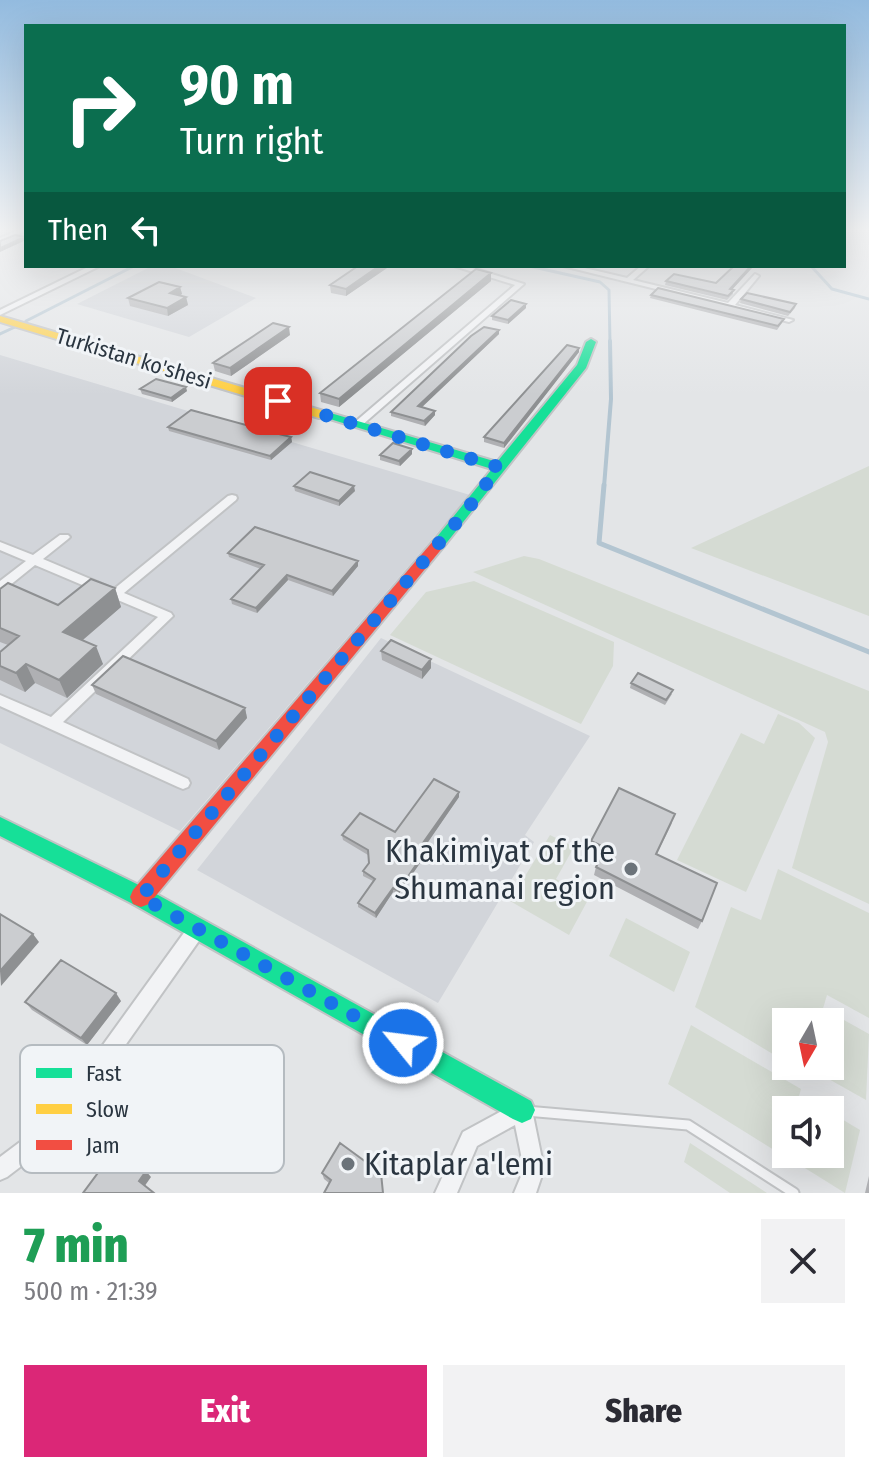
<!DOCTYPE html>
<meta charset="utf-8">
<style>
body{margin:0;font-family:"Fira Sans Condensed",sans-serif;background:#f2f2f3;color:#2b2b33;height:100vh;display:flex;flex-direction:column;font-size:30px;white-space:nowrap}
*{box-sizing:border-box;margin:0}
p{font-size:26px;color:#7c7c81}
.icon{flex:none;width:44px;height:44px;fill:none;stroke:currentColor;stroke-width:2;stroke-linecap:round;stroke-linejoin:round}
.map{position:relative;height:1193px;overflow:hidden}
.details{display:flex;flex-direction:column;background:#fff;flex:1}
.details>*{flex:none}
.guide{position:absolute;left:24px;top:24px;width:822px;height:244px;border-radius:0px;box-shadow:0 8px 32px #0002;background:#0b6e4f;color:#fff;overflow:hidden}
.needle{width:52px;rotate:189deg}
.controls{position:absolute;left:772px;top:1008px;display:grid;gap:16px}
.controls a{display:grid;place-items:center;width:72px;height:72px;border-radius:0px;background:#fff;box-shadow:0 8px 32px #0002;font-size:40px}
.pin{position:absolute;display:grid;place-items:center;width:68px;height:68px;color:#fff;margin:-34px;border-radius:16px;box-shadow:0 4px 12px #0006}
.me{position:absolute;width:88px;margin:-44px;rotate:299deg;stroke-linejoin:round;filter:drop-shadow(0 0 6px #0008)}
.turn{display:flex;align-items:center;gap:28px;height:168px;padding:0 24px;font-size:36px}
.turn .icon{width:104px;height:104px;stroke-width:2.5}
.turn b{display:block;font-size:56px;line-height:68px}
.then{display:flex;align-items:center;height:76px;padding:0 24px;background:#0003;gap:16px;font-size:30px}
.round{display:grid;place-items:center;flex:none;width:84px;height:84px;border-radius:0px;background:#f2f2f3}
.head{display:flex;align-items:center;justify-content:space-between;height:136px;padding:0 24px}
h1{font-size:48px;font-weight:800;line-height:60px;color:#1e9e55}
.cta{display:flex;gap:16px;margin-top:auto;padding:16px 24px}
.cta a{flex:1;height:92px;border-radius:0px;background:#db2777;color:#fff;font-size:32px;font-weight:800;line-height:92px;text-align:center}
.cta a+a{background:#f2f2f3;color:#2b2b33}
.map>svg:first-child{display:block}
.built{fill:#d2d5da}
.green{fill:#d5dbd3}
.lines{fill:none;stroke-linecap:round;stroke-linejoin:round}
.stream-far2{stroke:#b3c5d1;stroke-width:3}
.stream-far1{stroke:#b3c5d1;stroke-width:4}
.stream{stroke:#b3c5d1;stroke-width:5}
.lane-casing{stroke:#c1c3c5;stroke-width:13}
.street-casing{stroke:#c1c3c5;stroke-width:4}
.fast-casing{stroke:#c1c3c5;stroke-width:4}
.slow-casing{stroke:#c1c3c5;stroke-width:4}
.jam-casing{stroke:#c1c3c5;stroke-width:4}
.lane{stroke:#f2f3f5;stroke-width:9}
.street{fill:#f2f3f5;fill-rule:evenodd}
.fast{fill:#16e098;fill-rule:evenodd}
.slow{fill:#ffcf43;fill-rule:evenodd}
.jam{fill:#f24e42;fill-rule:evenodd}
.wall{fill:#afb0b3}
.shaded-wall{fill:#8e9092}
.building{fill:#cbcdd0;stroke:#8e9092;stroke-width:2}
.route{stroke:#1a73e8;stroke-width:14;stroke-dasharray:0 25.2}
.poi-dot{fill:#6b737a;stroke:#f1f4f7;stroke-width:3}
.labels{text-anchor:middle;stroke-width:6;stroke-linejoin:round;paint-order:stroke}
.far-street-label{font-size:22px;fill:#2a3540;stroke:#f1f4f7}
.near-poi-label{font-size:32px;fill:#2a3540;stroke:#f1f4f7;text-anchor:end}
.key{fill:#f1f4f7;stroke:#b5bbc0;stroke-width:2}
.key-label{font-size:22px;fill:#2a3540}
</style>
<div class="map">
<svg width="869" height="1193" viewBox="0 0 869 1193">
<rect width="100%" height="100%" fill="#e3e5e7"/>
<path class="built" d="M152 266H170L256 298 189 337 77 304Z
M0 355 470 495 180 831 0 743Z
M381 638 590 736 525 835 534 842 438 1003 197 870Z"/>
<path class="green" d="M869 466V616L691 548Z
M524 556 539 559 869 691V904L792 868 828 742 825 732 473 572Z
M474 581 614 642 613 666 581 724 390 635 426 592Z
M778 714 799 723 815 738 746 892 677 860 741 733 764 744Z
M550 835 574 847 556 879 589 898 569 935 510 901Z
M778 869 869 913V1018L827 995 819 1022H786V1062L695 1007 731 907 761 920Z
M626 918 690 952 674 992 609 956Z
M835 1015 869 1034 866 1100 818 1073 820 1066H830V1031Z
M691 1025 801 1089 795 1110H786V1140L782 1155 668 1084Z
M830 1112 860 1130 845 1193 800 1165 803 1154H830Z
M690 1143 767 1193H730L684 1162Z"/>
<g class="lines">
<path class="stream-far2" d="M529 266 600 282 609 290 610 343
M811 266 832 289 869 299
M26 321 134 266
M0 334 15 327"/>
<path class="stream-far1" d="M604 487 611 399 610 341"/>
<path class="stream" d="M604 485 599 543 869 652"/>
<g class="lane-casing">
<path id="lane" d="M526 1111 688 1125 794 1193"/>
</g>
<g class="street-casing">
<path id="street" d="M23 228H26V231L0 242V238Z
M90 266H100L0 315V310Z
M454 266H466L524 284 361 426H355V422L515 285Z
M563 266H576L627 278 641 266H649L633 280 728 303 755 274 759 276 735 305 793 320 789 322Z
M232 495 236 496 237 498 236 500 124 593 171 613 173 616 63 722 188 779 190 783 188 787 183 789 178 787 0 706V695L51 717 158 617 35 565 4 590 0 591V581L26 561 0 550V542L33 555 60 535H68L70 537 68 539 43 559 114 589 228 496Z
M197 921 203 923 206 929 203 935 62 1135 7 1177 0 1180V1157L48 1121 191 923Z
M522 1100 529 1103 532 1110 544 1169 536 1193H514L524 1169 515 1125 477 1146 457 1193H435L463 1132Z"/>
</g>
<g class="fast-casing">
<path id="fast" d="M591 339 596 342 586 368 444 546H434L432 543 492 469 317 415 319 412H327L497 462 577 365 586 342Z
M0 817 149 890 531 1101 535 1110 531 1119 522 1123 513 1119 133 904 0 836Z"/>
</g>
<g class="slow-casing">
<path id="slow" d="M0 316 327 412 329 415 327 418H319L0 322Z"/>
</g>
<g class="jam-casing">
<path id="jam" d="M439 538 444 540 446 543 444 546 149 904 141 907 133 904 130 897 133 890 434 540Z"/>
</g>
<use href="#lane" class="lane"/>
<use href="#street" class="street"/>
<use href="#fast" class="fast"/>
<use href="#slow" class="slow"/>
<use href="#jam" class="jam"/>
</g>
<path class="wall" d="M358 266H387V268L346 296 331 293 330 285Z
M734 266H753L732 289 733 294 727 300 665 285 666 281 716 283Z
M491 273V281L339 407 321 402 320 393Z
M180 287 182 294 180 295 186 297 188 305 168 316 130 306 128 298Z
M651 295 782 323 777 330 650 298Z
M741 299 796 304 795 308 788 316 740 303Z
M526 308 508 324 492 320V316Z
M499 330V334L421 407 435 415 425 426 391 416V412Z
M290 335 231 376 215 371 213 363Z
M579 348V352L504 448 484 442V437Z
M140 389 187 391 172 402 142 394Z
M296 422 280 434 291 437 292 442 271 460 169 431 168 427 257 428Z
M412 449V454L400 466 380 460V455Z
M294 486 355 491 339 506 295 491Z
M228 553 358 566 333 596 288 580 257 613 232 604 231 599 261 569 229 557Z
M115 588 121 607 83 640 103 664 67 698 35 683 25 692 0 680V652L8 645 0 642V589L58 605Z
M381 651 431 668 422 679 382 660Z
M631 683 672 694 665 705 630 688Z
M92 685 245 708 247 718 219 750 96 694Z
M459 792V797L426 844 429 846V850L398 895 393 892 376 918 358 907V903L373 881 363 876V871L369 863 368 855 343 840 342 835 395 832Z
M672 823 657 854 702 921 698 929 594 875 596 867 601 856 589 850 591 841Z
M121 1001 87 1045 32 1010 25 1002Z
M322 1173 383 1193 329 1183 324 1179Z
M869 1176V1193H865Z"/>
<path class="shaded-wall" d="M25 237 26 240 0 252V248Z
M379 266H387V268L346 296V289Z
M751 266H753V267L729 293 730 289Z
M491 273V281L339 407V399Z
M180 287 182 294 172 300 170 293Z
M186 297 188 305 168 316 167 308Z
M526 304V308L508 324V320Z
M289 327 290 335 231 376 230 368Z
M499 330V334L418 411V406Z
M579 348V352L504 448V443Z
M186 387 187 391 172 402 171 398Z
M435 411V415L425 426 424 421Z
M295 418 296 422 276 438 275 433Z
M291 437 292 442 271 460 270 456Z
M412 449V454L400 466 399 461Z
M354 486 355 491 339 506V501Z
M358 561V566L333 596 332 591Z
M287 575 288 580 257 613 256 608Z
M115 588 121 607 71 650 63 632Z
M96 646 103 664 67 698 59 680Z
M431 659V668L422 679V670Z
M26 664 35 683 25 692 16 673Z
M245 708 247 718 219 750 216 741Z
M459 792V797L424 848 423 843Z
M429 846V850L398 895V891Z
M393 888V892L376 918 375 913Z
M33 934 39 942 1 986 0 971Z
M116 993 121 1001 87 1045 81 1038Z
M146 1171 151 1177 144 1187 139 1181Z"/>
<path class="building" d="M15 235 25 237 0 248V241Z
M358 266H379L346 289 330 285Z
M734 266H751L730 289 734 290 728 296 666 281 674 274 716 283Z
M476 269 491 273 339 399 320 393Z
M159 282 180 287 170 293 186 297 167 308 128 298Z
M658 288 784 319 778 326 651 295Z
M747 293 796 304 790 312 741 299Z
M511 300 526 304 508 320 492 316Z
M273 323 289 327 230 368 213 363Z
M484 327 499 330 418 406 435 411 424 421 391 412 471 336Z
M567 345 579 348 504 443 484 437Z
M156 379 186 387 171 398 140 389Z
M191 410 257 428 278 412 295 418 275 433 291 437 270 456 168 427Z
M393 443 412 449 399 461 380 455Z
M310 472 354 486 339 501 294 486Z
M255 527 358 561 332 591 287 575 256 608 231 599 264 565 228 553Z
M91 579 115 588 63 632 96 646 59 680 26 664 16 673 0 666V652L19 636 0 628V589L8 583 58 605Z
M391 640 431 659 422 670 381 651Z
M123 656 245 708 216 741 92 685Z
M638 673 673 690 666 700 631 683Z
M434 779 459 792 423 843 429 846 398 891 393 888 375 913 358 903 375 879 363 871 369 863 368 850 342 835 360 813 395 832Z
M619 788 675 814 656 854 717 883 702 921 596 867 606 848 591 841Z
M0 914 33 934 0 971Z
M61 960 116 993 81 1038 25 1002Z
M340 1143 381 1173 383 1193H324L331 1180 322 1173Z
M124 1153 146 1171 139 1181 154 1193H83L109 1158 116 1164Z"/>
<linearGradient id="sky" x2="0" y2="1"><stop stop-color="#93bbdf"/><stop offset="0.58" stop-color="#f2f3f4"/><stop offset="1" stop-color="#f2f3f4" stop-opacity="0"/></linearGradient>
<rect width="869" height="395" fill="url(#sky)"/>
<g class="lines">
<path class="route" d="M278 401 499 467 466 511 141 897 403 1043"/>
</g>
<g class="poi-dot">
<circle cx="631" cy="869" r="8"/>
<circle cx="348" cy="1164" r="8"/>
</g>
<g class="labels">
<g class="far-street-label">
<text transform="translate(134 358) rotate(17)" y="8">Turkistan ko'shesi</text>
</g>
<g class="near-poi-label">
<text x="615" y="862">Khakimiyat of the<tspan x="615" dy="37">Shumanai region</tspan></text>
<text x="364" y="1175" text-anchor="start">Kitaplar a'lemi</text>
</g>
</g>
<rect x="20" y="1045" width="264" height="128" rx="12" class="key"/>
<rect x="36" y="1068" width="36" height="10" fill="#16e098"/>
<rect x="36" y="1104" width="36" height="10" fill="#ffcf43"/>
<rect x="36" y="1140" width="36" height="10" fill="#f24e42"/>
<g class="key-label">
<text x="86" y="1081">Fast</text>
<text x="86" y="1117">Slow</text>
<text x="86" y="1153">Jam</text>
</g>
</svg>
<div class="controls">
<a><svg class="needle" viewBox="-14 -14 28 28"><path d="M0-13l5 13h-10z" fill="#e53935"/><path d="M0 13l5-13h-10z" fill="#7c7c81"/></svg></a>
<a><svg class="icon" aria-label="sound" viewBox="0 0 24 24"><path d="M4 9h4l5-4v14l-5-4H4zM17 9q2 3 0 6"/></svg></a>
</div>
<div class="pin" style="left:278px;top:401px;background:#d93025"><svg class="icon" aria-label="arrive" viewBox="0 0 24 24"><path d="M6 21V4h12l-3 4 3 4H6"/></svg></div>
<svg class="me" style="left:403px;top:1043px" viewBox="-20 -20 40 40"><circle r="17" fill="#1a73e8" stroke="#fff" stroke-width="3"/><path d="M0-11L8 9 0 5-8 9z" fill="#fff"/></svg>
<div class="guide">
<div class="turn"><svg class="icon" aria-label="right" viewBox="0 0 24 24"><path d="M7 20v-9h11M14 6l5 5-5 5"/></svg><div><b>90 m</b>Turn right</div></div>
<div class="then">Then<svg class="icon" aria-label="left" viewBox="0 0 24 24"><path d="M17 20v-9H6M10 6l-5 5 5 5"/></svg></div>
</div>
</div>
<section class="details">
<div class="head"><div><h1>7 min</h1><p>500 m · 21:39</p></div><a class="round"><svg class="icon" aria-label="close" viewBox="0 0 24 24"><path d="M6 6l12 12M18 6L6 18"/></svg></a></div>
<div class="cta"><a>Exit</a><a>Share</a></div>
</section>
